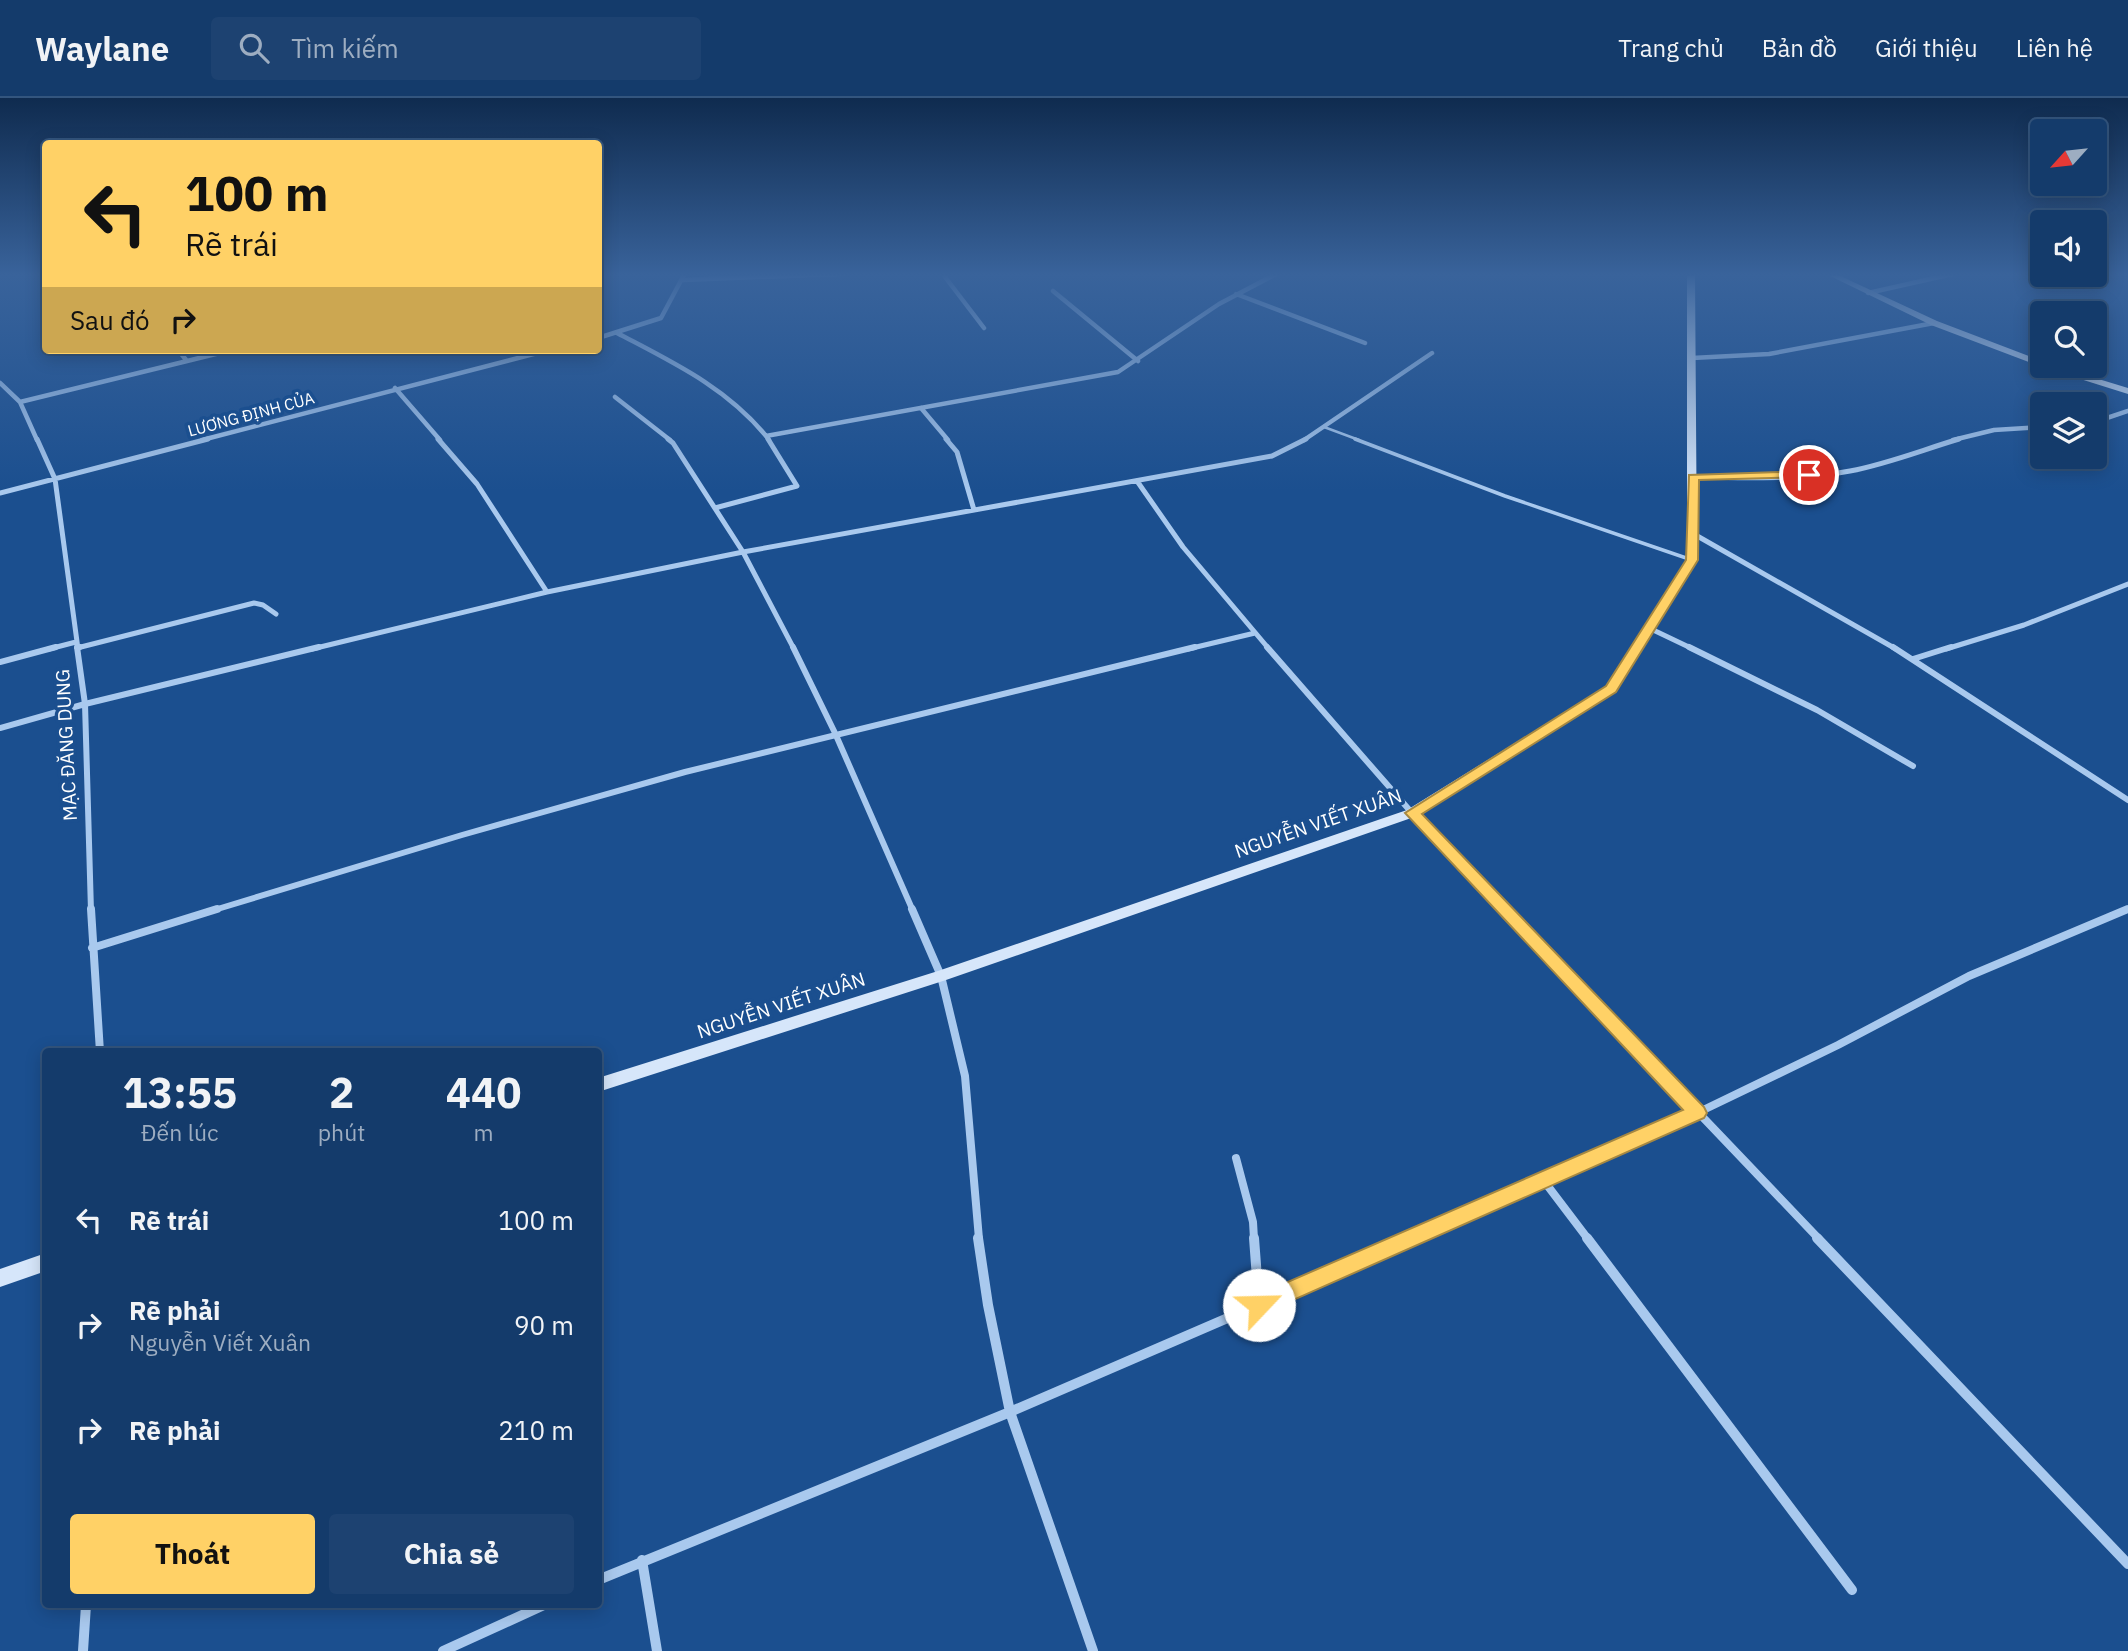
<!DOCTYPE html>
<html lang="vi">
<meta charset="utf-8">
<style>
body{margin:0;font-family:"IBM Plex Sans",sans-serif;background:#1d4271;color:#f1f3f6;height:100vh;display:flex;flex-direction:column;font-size:26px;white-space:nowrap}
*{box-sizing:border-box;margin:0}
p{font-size:23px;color:#9dadc1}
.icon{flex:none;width:38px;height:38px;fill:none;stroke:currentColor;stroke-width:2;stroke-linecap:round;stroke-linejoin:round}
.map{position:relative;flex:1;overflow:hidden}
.drawer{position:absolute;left:42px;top:950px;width:560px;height:560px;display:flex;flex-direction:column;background:#143b6b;border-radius:7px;box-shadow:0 4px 18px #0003,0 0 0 2px #33557e}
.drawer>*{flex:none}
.hud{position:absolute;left:42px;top:42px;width:560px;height:214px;border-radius:7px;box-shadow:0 4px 18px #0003,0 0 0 2px #33557e;background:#ffd166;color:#111;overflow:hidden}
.needle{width:46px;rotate:243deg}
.buttons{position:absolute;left:2030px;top:21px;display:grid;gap:14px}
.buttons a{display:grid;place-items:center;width:77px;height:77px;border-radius:7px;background:#143b6b;box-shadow:0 4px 18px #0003,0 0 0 2px #33557e;font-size:35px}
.pin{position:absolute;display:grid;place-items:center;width:60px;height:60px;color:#fff;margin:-30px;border:4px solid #fff;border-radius:50%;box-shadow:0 2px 7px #0007}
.me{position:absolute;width:77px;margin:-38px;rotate:66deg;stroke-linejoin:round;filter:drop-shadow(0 0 5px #0008)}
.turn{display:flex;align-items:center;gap:24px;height:147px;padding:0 28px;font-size:32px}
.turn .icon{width:91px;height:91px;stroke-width:2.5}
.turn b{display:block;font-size:49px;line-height:60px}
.then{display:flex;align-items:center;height:66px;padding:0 28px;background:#0003;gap:14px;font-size:26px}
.eta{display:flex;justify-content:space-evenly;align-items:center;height:119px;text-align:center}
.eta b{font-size:42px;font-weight:700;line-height:49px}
.primary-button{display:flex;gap:14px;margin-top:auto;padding:14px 28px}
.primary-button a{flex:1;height:80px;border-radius:7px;background:#ffd166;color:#111;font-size:28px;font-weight:700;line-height:80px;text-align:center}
.primary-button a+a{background:#1d4271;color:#f1f3f6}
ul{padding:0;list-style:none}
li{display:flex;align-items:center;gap:21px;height:105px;padding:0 28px}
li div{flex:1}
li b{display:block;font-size:26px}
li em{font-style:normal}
header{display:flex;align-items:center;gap:42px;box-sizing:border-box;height:98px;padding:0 35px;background:#143b6b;border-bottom:2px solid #33557e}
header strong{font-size:33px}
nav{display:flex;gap:38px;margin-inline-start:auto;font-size:24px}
.search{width:490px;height:63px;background:#1d4271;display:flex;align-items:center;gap:18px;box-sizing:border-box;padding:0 24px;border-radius:7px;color:#9dadc1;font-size:26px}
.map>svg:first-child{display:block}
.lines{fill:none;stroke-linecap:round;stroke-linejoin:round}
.lane-far1{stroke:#a9c9ee;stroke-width:2.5}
.lane{stroke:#a9c9ee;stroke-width:3.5}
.street-far4{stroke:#a9c9ee;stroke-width:4.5}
.street-far3{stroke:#a9c9ee;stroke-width:5}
.street-far2{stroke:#a9c9ee;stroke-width:6}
.street-far1{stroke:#a9c9ee;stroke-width:8}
.street{stroke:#a9c9ee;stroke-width:10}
.secondary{fill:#d6e6fa;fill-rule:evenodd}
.route{fill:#ffd166;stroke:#a68842;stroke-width:2}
.labels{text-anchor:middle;stroke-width:7;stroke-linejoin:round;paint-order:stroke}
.far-street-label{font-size:16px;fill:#fff;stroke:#1b4f8f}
.street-label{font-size:19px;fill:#fff;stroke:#1b4f8f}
</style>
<header>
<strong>Waylane</strong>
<div class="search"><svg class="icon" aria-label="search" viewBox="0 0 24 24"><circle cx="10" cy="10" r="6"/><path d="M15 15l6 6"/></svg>Tìm kiếm</div>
<nav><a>Trang chủ</a><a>Bản đồ</a><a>Giới thiệu</a><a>Liên hệ</a></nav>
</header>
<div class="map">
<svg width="2128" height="1553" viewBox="0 0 2128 1553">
<rect width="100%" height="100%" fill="#1b4f8f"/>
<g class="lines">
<path class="lane-far1" d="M1324 329 1359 342"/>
<path class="lane" d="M1355 341 1505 398 1692 462"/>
<path class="street-far4" d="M942 175 984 230
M683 182 861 175
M1053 193 1138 263
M1868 195 1957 175
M1236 196 1365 245
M617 235C672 264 726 289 766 338L1118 274 1219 206 1278 175
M598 240 661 220 685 175
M178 252 187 263
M1692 260 1769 256 1934 225
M0 285 20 304 37 342
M395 290 440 342
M615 299 670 342
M20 304 232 252
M921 310 948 342
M2095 324 2128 313
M766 338 769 342
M202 342 549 252
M1304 342 1432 255
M1953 342 1994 332 2042 329"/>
<path class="street-far3" d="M37 341 55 381 78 551
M438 341 477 386 547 494
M668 341 673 345 743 454 794 551
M946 341 957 354 974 412
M1693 379C1745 379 1798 383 1850 373 1887 366 1922 352 1959 341
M1137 383 1183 449 1269 551
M0 395 208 341
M715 410 797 388 768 341
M1692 435 1896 551
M1649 530 1693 551
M77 550 254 505 263 507 276 516
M49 551 76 544
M312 551 547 494 743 454 1272 358 1306 341
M1188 551 1255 535
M1946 551 2024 527 2128 486"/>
<path class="street-far2" d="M77 549 85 606 91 813
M793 549 835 635 913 813
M1267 549 1412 715 1505 813
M1689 549 1817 612 1913 668
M1893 549 2128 702
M77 550 80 549
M1913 561 1951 549
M0 564 56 549
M0 630 85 606 319 549
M211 813 462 737 685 674 1195 549
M2124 813 2128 811"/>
<path class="street-far1" d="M91 811 100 954
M912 811 941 878 965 978 979 1141
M1504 811 1819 1141
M92 850 217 811
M1236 1060 1253 1124 1254 1141
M1544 1083 1588 1141
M1409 1141 1697 1015 1838 947 1969 878 2128 811"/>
<path class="street" d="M978 1140 988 1207 1010 1314 1093 1553
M1254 1140 1259 1207
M1587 1140 1852 1492
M1817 1140 2128 1466
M642 1462 657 1553
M598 1482 1010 1314 1413 1140
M83 1553 86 1507
M443 1553 544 1507"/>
<path class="secondary" d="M1687 175H1695L1697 462 1615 594 1417 718 946 882 598 994V980L938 873 1407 712 1607 588 1687 462Z
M1824 175H1834L1937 223 2042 263V268H2056L2128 290V296L2039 268 1931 227Z
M46 1155V1173L0 1189V1171Z"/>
</g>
<linearGradient id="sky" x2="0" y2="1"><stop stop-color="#0f2b4f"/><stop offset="0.45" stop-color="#39639b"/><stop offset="1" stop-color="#39639b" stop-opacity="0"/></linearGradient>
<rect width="2128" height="393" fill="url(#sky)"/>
<path class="route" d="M1809 373 1812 374V379L1699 382 1698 462 1616 594 1422 716 1704 1009 1707 1015 1704 1020 1266 1214 1259 1217 1251 1214 1248 1207 1251 1200 1683 1012 1405 715 1606 588 1686 462 1689 377Z"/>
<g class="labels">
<g class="far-street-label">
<text transform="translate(251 316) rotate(-15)" y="6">LƯƠNG ĐỊNH CỦA</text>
</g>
<g class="street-label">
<text transform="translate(66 647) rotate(-93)" y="7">MẠC ĐĂNG DUNG</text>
<text transform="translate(1318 725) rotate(-19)" y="7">NGUYỄN VIẾT XUÂN</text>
<text transform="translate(781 907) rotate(-18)" y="7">NGUYỄN VIẾT XUÂN</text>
</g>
</g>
</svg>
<div class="buttons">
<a><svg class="needle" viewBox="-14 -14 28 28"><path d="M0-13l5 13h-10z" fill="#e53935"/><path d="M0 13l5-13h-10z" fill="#9dadc1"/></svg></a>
<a><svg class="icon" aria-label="sound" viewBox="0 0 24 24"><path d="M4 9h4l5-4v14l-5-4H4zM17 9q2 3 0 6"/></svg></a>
<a><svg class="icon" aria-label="search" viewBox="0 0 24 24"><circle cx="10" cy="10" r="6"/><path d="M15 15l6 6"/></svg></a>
<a><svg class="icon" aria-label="layers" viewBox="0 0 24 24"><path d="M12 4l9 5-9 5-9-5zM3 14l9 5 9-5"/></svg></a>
</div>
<div class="pin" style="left:1809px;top:377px;background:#d93025"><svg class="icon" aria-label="arrive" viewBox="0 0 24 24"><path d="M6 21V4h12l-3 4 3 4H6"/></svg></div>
<svg class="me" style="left:1259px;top:1207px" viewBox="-20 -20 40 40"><circle r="19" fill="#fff"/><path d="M0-13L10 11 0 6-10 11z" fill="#ffd166"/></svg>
<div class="hud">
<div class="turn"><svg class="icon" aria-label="left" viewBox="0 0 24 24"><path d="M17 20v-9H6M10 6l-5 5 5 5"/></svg><div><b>100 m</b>Rẽ trái</div></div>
<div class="then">Sau đó<svg class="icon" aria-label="right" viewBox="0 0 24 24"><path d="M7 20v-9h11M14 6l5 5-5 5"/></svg></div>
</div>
<section class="drawer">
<div class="eta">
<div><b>13:55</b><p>Đến lúc</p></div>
<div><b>2</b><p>phút</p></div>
<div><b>440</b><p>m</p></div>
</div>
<ul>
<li><svg class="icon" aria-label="left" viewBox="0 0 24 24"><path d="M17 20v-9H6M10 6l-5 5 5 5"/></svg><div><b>Rẽ trái</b></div><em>100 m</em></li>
<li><svg class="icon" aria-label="right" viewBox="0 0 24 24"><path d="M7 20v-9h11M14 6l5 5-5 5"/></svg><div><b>Rẽ phải</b><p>Nguyễn Viết Xuân</p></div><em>90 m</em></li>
<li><svg class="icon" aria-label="right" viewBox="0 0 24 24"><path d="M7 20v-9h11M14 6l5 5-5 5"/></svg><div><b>Rẽ phải</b></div><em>210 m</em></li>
</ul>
<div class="primary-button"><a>Thoát</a><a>Chia sẻ</a></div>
</section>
</div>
